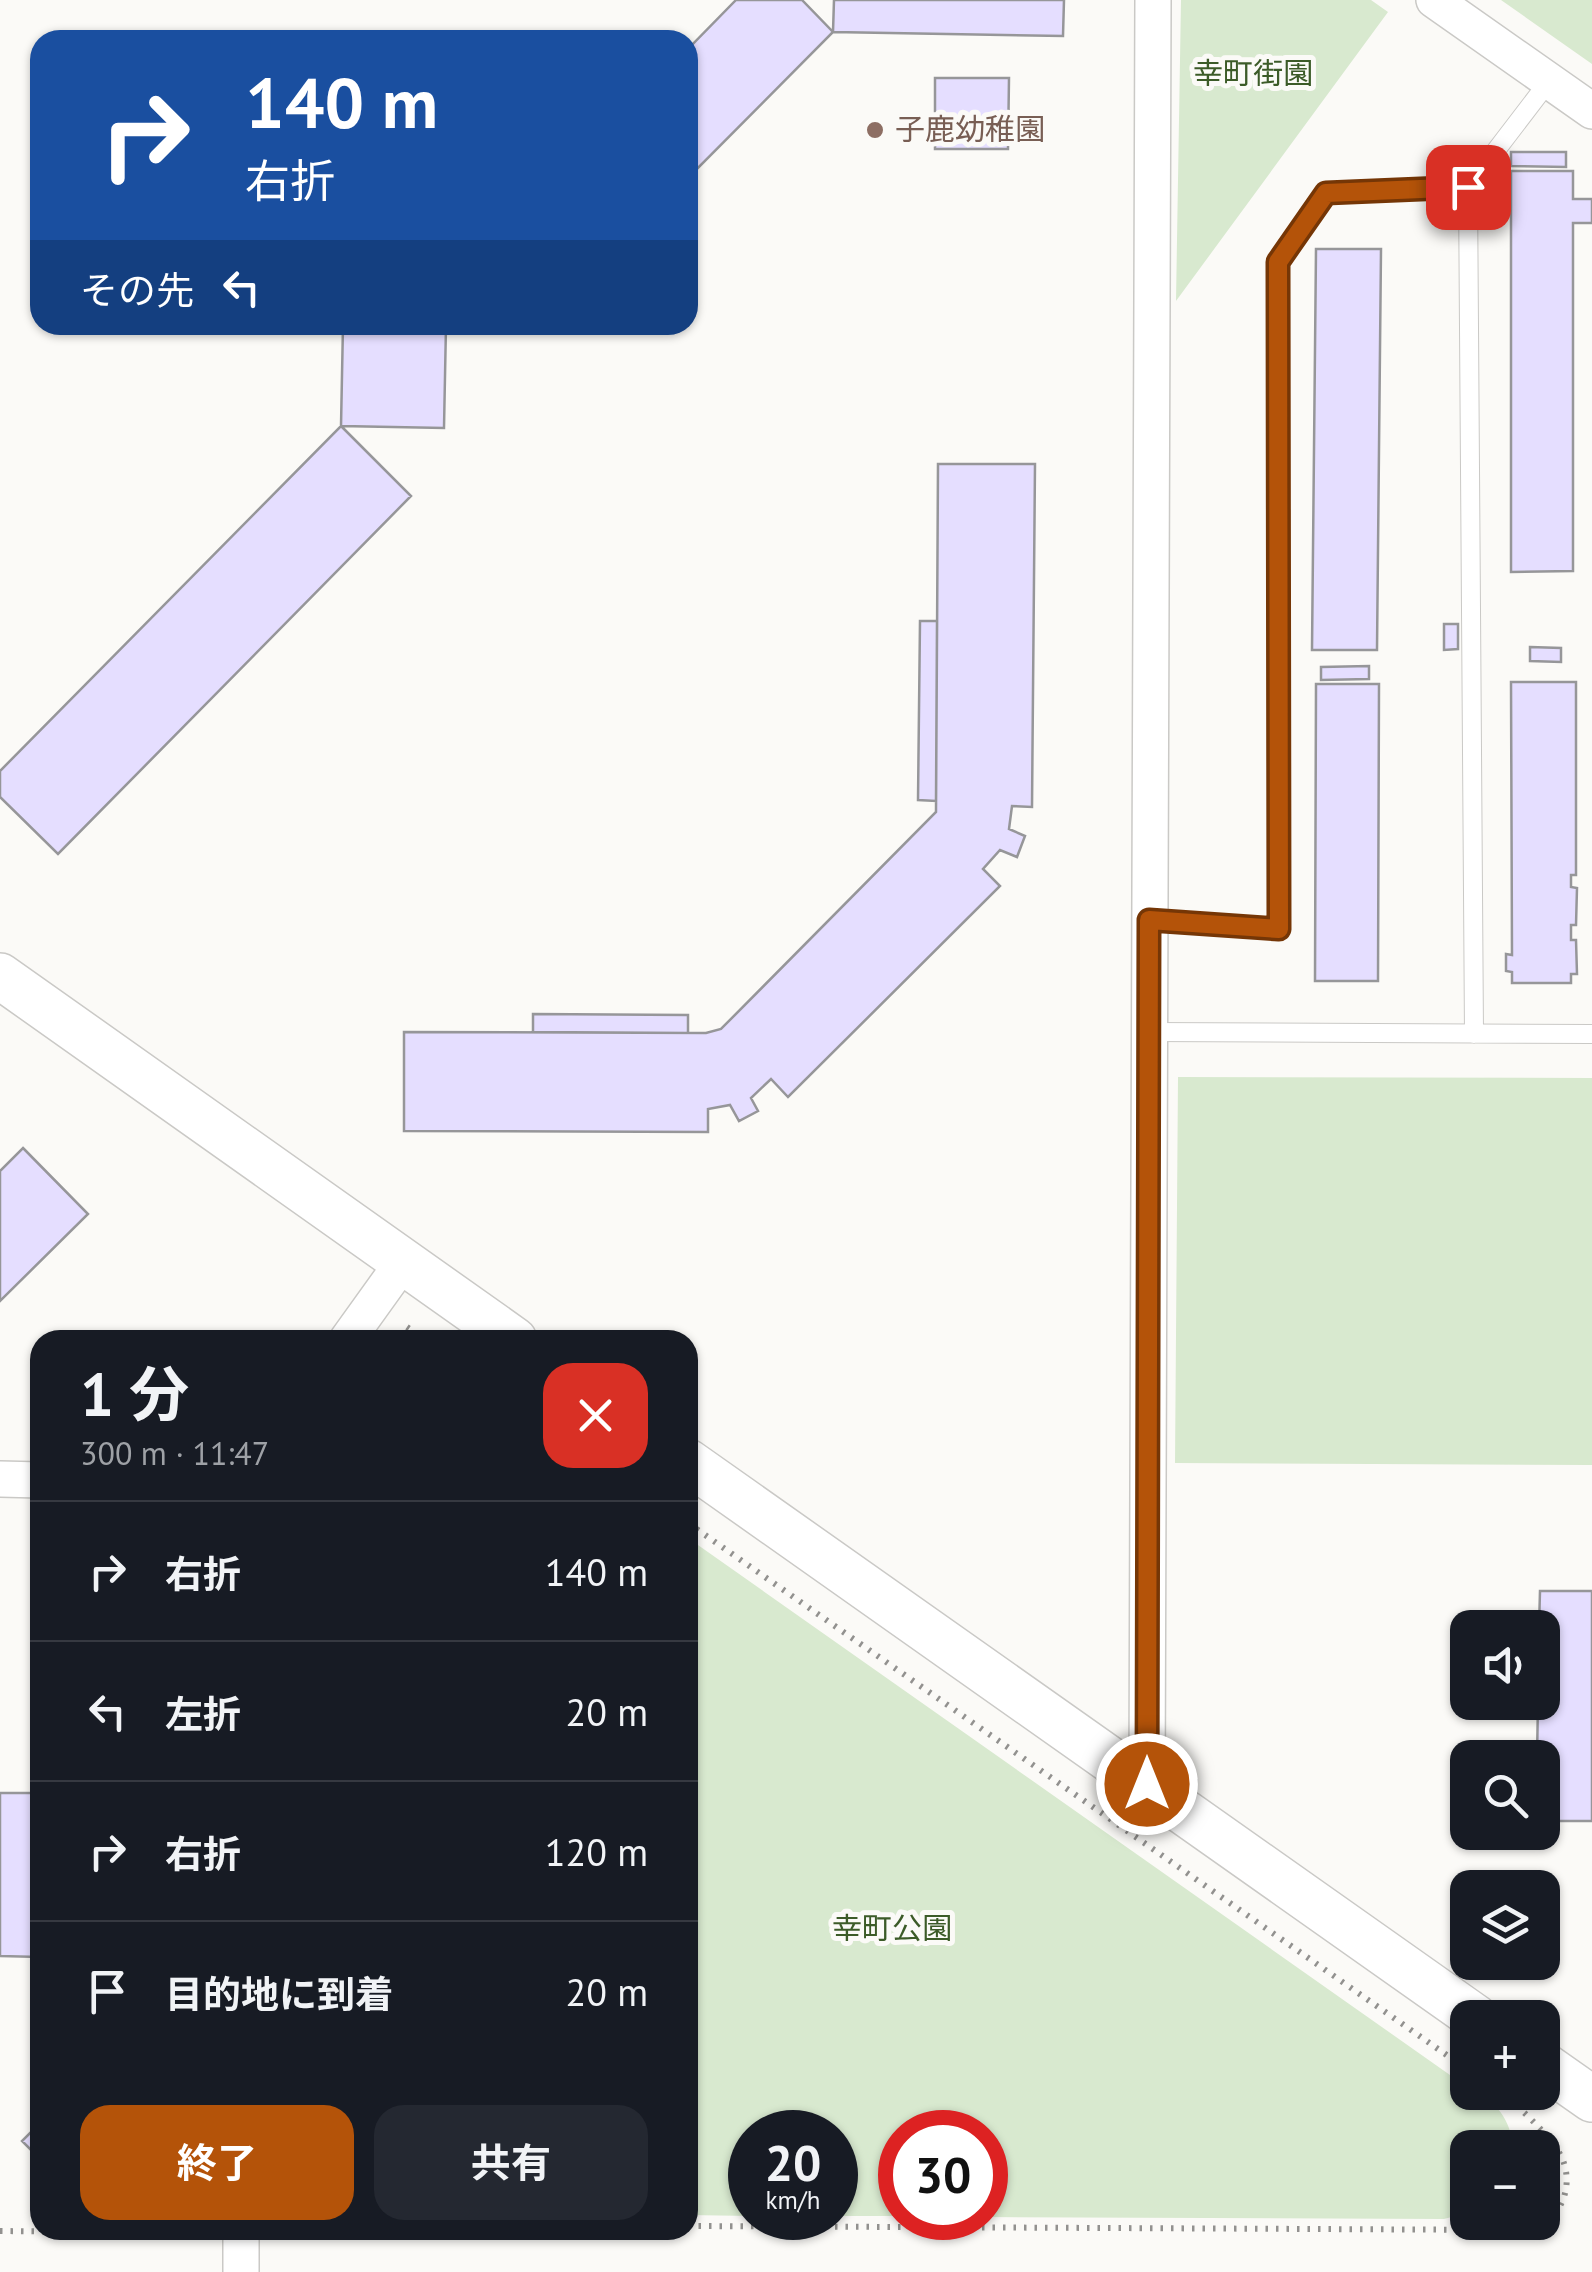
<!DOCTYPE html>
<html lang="ja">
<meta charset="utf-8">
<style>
body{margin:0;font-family:"PT Sans","Noto Sans JP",sans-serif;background:#242831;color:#f1f3f6;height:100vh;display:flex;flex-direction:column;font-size:38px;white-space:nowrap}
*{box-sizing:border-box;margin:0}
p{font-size:32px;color:#9ea1a6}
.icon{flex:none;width:55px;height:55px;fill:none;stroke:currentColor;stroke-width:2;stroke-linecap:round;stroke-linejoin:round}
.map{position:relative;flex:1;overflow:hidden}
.sheet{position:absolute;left:30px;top:1330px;width:668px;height:910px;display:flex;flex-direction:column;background:#171b24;border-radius:30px;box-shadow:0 2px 8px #0004}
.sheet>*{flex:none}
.hud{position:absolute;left:30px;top:30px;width:668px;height:305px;border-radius:30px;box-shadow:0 2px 8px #0004;background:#1a4fa0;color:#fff;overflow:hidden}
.controls{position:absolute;left:1450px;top:1610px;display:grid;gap:20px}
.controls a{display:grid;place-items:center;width:110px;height:110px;border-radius:20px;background:#171b24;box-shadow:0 2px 8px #0004;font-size:50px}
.speed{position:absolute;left:728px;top:2110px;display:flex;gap:20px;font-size:50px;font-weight:700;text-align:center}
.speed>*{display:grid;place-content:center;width:130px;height:130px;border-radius:50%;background:#171b24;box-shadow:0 2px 8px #0004;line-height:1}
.speed small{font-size:25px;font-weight:400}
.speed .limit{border:15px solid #d22;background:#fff;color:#111}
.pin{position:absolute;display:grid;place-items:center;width:85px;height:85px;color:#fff;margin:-42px;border-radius:20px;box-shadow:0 5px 15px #0006}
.me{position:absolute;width:110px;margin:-55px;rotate:0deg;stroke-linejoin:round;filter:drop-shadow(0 0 8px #0008)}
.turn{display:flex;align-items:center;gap:35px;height:210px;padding:0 50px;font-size:45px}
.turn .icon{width:130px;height:130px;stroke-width:2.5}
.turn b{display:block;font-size:70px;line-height:85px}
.then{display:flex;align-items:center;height:95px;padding:0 50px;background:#0003;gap:20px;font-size:38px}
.round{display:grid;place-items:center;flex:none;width:105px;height:105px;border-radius:30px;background:#242831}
.summary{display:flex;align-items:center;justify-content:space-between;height:170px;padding:0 50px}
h1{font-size:60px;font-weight:700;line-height:75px}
.cta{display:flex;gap:20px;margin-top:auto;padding:20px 50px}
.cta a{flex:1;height:115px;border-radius:30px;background:#b45309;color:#fff;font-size:40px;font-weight:700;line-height:115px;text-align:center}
.cta a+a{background:#242831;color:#f1f3f6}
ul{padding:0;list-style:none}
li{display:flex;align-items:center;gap:30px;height:140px;padding:0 50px;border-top:2px solid #363941}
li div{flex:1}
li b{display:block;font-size:38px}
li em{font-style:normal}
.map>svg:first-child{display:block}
.green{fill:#d8e9cf}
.building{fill:#e5deff;stroke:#969699;stroke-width:2.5}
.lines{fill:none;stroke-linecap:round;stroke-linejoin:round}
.service-casing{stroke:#cac9c6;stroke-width:20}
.minor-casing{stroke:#cac9c6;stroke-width:38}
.tertiary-casing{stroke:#cac9c6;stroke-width:48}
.path{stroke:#92918f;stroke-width:6;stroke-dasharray:2.5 8;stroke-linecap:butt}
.service{stroke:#fff;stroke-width:18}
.minor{stroke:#fff;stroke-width:35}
.tertiary{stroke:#fff;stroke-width:45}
.route-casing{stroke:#753606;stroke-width:25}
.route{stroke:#b45309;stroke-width:18}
.education-dot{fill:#8d6e63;stroke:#fbfaf7;stroke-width:4}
.labels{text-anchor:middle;stroke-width:10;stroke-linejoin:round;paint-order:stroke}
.park-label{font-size:30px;fill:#3c5b28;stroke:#fbfaf7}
.education-label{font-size:30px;fill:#785e54;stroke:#fbfaf7;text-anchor:start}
</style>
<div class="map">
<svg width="1592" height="2272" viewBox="0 0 1592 2272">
<rect width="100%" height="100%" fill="#fbfaf7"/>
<path class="green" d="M1181 0H1371L1388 12 1176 301Z
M1501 0H1592V64Z
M1178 1077 1592 1078V1465L1175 1463Z
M688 1538 1467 2087 1468 2092C1494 2094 1512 2123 1513 2147L1468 2148 1467 2213 1444 2219 985 2217V2132H900V2216H835V2132H750V2216L688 2215Z"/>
<path class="building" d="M736 0H802L833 32 688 178V49Z
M834 0H1064L1063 36 833 32Z
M935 78H1009L1008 149H935Z
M1511 152H1566V167L1511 166Z
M1511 171H1573V199H1592V223H1573V571L1511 572Z
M1316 249H1381L1377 650H1312Z
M343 325H446L444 428 341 426Z
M341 426 411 496 58 854 0 797V771Z
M938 464H1035L1032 807 1012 806 1009 829 1025 836 1017 857 1000 850 983 869 1000 886 788 1097 771 1079 751 1098 758 1111 739 1121 730 1105 708 1109V1132L404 1131V1032L706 1033 721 1029 936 812Z
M920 621H937L936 801 918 800Z
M1444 624H1458V649L1444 650Z
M1530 647 1561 648V662L1530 661Z
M1369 666V679L1321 680V667Z
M1511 682H1576V875H1571V887L1577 888 1576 925H1571V940H1576L1577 974H1571V983H1512V972L1506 971V954L1512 955Z
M1316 684H1379L1378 981H1315Z
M533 1014 688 1015V1033L533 1032Z
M23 1148 88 1214 0 1301V1171Z
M1540 1591H1592V1821H1542V1758H1537L1538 1702H1542V1628H1539Z
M0 1793H40V1957L0 1956Z
M40 2123V2159L22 2141Z"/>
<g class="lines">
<g class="service-casing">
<path id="service" d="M1468 187 1474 1034
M1149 921 1279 929 1278 262 1325 193 1468 187 1549 81
M1148 1032 1592 1034"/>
</g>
<g class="minor-casing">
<path id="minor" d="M1434 0 1592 111
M347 1340 403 1262
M0 1479 40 1480
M1147 1784 1153 0
M241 2272V2230"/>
</g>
<g class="tertiary-casing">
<path id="tertiary" d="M0 976 514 1340
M688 1462 1476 2018
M1542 2064 1592 2099"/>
</g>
<path class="path" d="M407 1327 426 1340
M688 1523 1468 2070
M688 2226 1521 2230C1528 2228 1537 2228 1543 2224 1569 2207 1574 2172 1556 2148 1545 2131 1516 2104 1500 2092
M0 2231 193 2233"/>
<use href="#service" class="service"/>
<use href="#minor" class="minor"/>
<use href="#tertiary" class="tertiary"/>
</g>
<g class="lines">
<g class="route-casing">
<path id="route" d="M1147 1784 1149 920 1279 929 1278 262 1326 193 1468 187"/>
</g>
<use href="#route" class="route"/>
</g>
<circle class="education-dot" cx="875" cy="130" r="10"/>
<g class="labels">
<g class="park-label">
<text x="1253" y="84">幸町街園</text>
<text x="892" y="1939">幸町公園</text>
</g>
<g class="education-label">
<text x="895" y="140">子鹿幼稚園</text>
</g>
</g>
</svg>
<div class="controls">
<a><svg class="icon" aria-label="sound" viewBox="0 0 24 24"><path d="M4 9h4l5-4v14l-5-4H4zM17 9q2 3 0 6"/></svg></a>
<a><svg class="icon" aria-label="search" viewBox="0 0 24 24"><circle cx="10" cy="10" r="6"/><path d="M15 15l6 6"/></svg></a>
<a><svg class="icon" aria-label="layers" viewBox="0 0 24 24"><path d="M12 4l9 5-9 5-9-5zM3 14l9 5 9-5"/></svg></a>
<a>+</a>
<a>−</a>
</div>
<div class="speed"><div>20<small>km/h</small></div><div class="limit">30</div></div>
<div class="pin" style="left:1468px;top:187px;background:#d93025"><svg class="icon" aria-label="arrive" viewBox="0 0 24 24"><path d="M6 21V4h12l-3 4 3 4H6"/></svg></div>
<svg class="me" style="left:1147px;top:1784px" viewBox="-20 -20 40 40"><circle r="17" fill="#b45309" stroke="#fff" stroke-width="3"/><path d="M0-11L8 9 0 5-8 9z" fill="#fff"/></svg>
<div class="hud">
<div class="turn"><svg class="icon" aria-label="right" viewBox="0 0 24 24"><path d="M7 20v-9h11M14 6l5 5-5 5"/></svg><div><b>140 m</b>右折</div></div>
<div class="then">その先<svg class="icon" aria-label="left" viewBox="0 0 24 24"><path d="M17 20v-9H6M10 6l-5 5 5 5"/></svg></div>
</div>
<section class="sheet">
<div class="summary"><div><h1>1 分</h1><p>300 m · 11:47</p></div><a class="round" style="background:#d93025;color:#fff"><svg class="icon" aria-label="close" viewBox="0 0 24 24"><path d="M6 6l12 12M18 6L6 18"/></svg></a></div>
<ul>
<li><svg class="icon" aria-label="right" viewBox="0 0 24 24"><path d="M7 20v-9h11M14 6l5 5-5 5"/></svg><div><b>右折</b></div><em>140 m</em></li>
<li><svg class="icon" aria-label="left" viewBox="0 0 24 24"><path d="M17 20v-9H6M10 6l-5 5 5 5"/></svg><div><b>左折</b></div><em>20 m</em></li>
<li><svg class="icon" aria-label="right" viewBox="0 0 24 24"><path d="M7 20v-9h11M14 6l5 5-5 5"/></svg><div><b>右折</b></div><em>120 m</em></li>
<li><svg class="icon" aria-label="arrive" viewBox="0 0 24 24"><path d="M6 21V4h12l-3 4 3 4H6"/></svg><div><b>目的地に到着</b></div><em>20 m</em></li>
</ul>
<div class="cta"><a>終了</a><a>共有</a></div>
</section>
</div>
